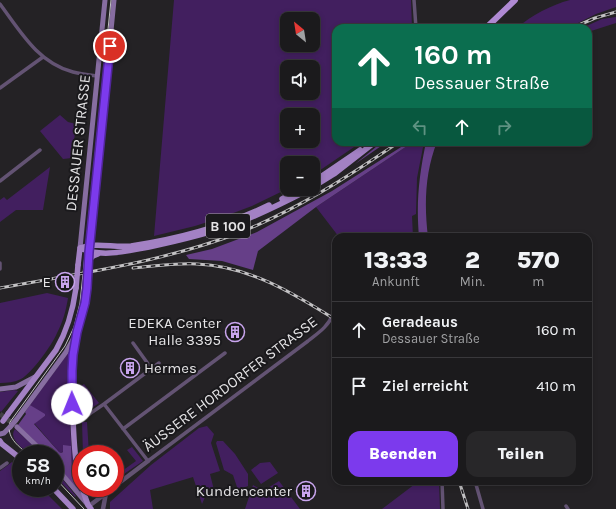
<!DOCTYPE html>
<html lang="de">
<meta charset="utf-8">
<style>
body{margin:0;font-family:Karla,sans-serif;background:#282729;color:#f1f3f6;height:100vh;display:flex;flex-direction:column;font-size:15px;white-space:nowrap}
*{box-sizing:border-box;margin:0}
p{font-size:13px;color:#a0a1a3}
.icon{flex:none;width:22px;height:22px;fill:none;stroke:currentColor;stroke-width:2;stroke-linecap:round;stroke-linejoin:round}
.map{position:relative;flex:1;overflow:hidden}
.panel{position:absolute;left:332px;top:233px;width:260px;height:252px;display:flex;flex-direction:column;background:#1b1a1c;border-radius:12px;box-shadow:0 2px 6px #0003,0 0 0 1px #39383b}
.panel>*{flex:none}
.top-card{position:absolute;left:332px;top:24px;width:260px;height:122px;border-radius:12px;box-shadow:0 2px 6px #0003,0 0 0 1px #39383b;background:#0b6e4f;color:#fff;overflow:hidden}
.needle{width:26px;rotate:330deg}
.buttons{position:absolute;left:280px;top:12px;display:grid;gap:8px}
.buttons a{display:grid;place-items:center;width:40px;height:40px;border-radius:8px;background:#1b1a1c;box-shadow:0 2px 6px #0003,0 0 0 1px #39383b;font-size:20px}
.speed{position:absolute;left:12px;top:445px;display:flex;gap:8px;font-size:20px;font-weight:700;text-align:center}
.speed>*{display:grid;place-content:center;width:52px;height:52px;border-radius:50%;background:#1b1a1c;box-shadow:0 2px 6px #0003,0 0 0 1px #39383b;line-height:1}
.speed small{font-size:10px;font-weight:400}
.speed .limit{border:6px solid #d22;background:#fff;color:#111}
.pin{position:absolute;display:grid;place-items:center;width:34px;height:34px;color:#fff;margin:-17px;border:2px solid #fff;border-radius:50%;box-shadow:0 1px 4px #0007}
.me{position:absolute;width:44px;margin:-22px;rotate:359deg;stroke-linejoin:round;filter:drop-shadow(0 0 3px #0008)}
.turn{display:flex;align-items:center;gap:14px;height:84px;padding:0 16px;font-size:18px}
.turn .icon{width:52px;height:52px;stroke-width:2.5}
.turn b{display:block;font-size:28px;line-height:34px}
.lanes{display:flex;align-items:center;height:38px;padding:0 16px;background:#0003;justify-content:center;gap:20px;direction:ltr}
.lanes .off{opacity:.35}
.eta{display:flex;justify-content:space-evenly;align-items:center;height:68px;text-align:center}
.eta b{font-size:24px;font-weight:800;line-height:28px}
.action{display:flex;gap:8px;margin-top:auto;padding:8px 16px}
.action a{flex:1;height:46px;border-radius:12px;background:#7c3aed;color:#fff;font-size:16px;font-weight:800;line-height:46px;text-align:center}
.action a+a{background:#282729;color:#f1f3f6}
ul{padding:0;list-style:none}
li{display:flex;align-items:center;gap:12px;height:56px;padding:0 16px;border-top:1px solid #39383b}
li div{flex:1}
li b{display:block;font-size:15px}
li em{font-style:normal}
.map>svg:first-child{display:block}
.green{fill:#421f5f;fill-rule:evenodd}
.forest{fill:#663f88}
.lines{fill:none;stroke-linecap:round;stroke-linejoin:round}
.secondary-tunnel{stroke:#413f42;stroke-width:5;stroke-dasharray:5 2.5;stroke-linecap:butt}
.minor{stroke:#635373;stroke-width:3.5}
.tertiary{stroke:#635373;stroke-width:4.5}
.secondary{stroke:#876da1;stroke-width:5}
.primary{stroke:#a381c4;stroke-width:5.5}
.trunk{stroke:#b08ad4;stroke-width:6}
.tram{stroke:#c2c1c3;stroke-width:1}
.rail-casing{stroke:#c2c1c3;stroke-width:3}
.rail{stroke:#1a191c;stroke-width:1.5;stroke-dasharray:4.5;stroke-linecap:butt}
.secondary-bridge{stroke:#876da1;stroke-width:5}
.primary-bridge{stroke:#a381c4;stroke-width:5.5}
.route-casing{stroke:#51269a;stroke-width:10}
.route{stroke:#7c3aed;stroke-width:7}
.labels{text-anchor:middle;stroke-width:4;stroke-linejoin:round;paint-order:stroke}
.shield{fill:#1a191c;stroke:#a8a7a9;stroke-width:1}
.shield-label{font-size:14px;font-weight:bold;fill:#e5e4e6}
.street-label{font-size:15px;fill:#e5e4e6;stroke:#1a191c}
.poi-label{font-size:15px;fill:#e5e4e6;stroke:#1a191c;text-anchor:end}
</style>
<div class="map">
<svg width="616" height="509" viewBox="0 0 616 509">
<rect width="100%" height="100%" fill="#242225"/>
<path class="green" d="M174 0H411L412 28H336V142H361L357 145 313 175V163H287V189L252 206 220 218 195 226 154 236ZM287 19H313V45H287ZM287 67H313V93H287ZM287 115H313V141H287Z
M570 0H616V7L596 14 568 28H517C532 15 551 5 570 0Z
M616 17V23L588 32V28H582L602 19Z
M60 115 68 122 76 124 72 158 63 159 40 131Z
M413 142H424L417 178 416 214 412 216 413 237H339L316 207Z
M50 167 43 210H16L0 222V200L4 197 7 200Z
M47 293 68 298C66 310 63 322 57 333 52 345 32 373 21 379 15 382 7 383 0 383V303Z
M71 349 72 350C67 374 68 397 70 421 71 445 73 468 81 492L80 493 72 471 71 446 61 453 59 452 34 423 45 416 30 405Z
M84 384 99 403 82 415H80L79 387Z
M14 390 18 391 1 412 0 411V392Z
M82 422H87L89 454H83Z
M207 426 214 434 211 443 220 471 210 474 214 490 206 495 202 504 193 477 150 490 153 509H110V502L151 465 199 428Z
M15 429 42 454H30C22 448 8 439 15 429Z
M217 441H223L235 454 248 474V486L238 490 233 475 224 470 216 443Z
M132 447 143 461 115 480V476L136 461 127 450Z
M12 462 21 470V488H41L62 509H0V471Z
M270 462 278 473 261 484 251 470 260 463Z
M55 470 76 496 75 497 55 476Z
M279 481 300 509H245L253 485 263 491Z
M419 481H439L440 509H382Z"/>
<path class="forest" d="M382 142H387L355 164Z
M409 142H413L316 207 258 251 253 270 222 261 189 259 186 255 212 249 257 232 332 191Z
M426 142H437C425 172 424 205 428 237H419C416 202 419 176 426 142Z
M30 405 45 414V416L34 424 59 452 61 453 63 452V445L71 446 72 471 79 489 78 491 55 462V454H48L18 425 26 414 25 412Z"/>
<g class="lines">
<path class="secondary-tunnel" d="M0 414 15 425"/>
<path class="minor" d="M414 0 416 28
M0 4C20 31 38 63 73 72 81 74 89 75 97 76
M0 88 43 57
M0 181 40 150
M0 263V269
M133 343 151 368
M159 363 104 404 148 461 308 341C318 333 328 327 333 314H336
M73 420 82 419 104 404
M123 429 225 353
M0 468 7 463
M442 481 443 509
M475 481 483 509
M566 506 568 509"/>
<path class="tertiary" d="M115 486 148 461
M89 506 113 488
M103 509 106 493"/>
<path class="secondary" d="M90 245 114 0
M80 248 105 0
M0 389 16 387 35 377
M16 420 66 352 76 334
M17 427 45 454
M0 434 4 433 10 427
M55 466 88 505"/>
<path class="primary" d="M313 182 360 150
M313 187 334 174 375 142
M282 199 300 189
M80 248C102 258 126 251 149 247 178 241 207 234 235 224 261 214 285 202 310 189
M80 248C98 242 113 248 131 246 178 239 226 226 269 205
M88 261 93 256 98 254
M78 265 80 248
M8 414 56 350C67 331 73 310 76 288
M0 441 2 444 21 459
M81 486C75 464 74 442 73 419 72 390 70 361 77 333 80 317 85 303 87 288
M53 488 73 509
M82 488 88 505 91 509"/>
<path class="trunk" d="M486 28 515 0"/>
<path class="tram" d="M28 454C17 445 6 437 10 422L65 346 74 327 80 303 111 0
M55 478 84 509"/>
<g class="rail-casing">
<path id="rail" d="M572 28 595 18 616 12
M133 268C154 266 176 263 197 264 249 266 293 293 336 320
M0 288C81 273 164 262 241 232 298 209 349 176 399 142
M459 481 468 509"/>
</g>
<use href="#rail" class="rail"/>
<path class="secondary-bridge" d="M10 427 16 420"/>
<path class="primary-bridge" d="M76 288 78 265
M87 288 88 263
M3 421 8 414"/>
</g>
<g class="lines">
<g class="route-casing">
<path id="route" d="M72 404V371L73 355 77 332 85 303 87 288 89 252 110 46"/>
</g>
<use href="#route" class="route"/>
</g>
<defs>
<g id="building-ring" transform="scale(1)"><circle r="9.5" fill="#1a191c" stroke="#c9a5ee" stroke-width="1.5"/><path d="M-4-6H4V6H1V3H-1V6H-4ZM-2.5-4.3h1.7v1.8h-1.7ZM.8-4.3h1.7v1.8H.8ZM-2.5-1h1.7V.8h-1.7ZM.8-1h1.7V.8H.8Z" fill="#c9a5ee"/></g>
</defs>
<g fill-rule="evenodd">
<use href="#building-ring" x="65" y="282"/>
<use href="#building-ring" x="235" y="332"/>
<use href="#building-ring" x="130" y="368"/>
<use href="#building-ring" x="306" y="491"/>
</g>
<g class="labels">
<rect class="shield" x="206" y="214" width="44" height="24" rx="3"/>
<g class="shield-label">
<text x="228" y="231">B 100</text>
</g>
<g class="street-label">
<text transform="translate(78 143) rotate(-84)" y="5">DESSAUER STRASSE</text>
<text transform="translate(230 384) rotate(-37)" y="5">ÄUSSERE HORDORFER STRASSE</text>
</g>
<g class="poi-label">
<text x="51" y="287">E</text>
<text x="221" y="328">EDEKA Center<tspan x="221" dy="17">Halle 3395</tspan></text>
<text x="144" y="373" text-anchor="start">Hermes</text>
<text x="292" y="496">Kundencenter</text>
</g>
</g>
</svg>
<div class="buttons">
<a><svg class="needle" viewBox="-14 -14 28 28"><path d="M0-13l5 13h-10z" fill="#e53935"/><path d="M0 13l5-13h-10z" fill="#a0a1a3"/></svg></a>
<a><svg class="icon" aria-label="sound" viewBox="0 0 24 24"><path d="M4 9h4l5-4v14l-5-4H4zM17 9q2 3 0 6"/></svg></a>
<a>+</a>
<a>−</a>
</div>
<div class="speed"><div>58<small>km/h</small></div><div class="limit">60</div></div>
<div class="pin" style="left:110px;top:46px;background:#d93025"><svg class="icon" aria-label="arrive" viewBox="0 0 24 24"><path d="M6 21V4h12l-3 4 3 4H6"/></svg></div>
<svg class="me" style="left:72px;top:404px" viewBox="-20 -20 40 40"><circle r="19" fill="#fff"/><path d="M0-13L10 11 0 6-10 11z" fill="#7c3aed"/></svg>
<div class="top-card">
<div class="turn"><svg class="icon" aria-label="ahead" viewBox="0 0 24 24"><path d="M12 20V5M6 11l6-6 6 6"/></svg><div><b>160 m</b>Dessauer Straße</div></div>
<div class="lanes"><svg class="icon off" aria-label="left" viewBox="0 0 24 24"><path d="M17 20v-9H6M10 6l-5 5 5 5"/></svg><svg class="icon" aria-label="ahead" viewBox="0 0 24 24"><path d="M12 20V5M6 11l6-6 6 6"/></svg><svg class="icon off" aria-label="right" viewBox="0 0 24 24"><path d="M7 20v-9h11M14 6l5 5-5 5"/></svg></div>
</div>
<section class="panel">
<div class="eta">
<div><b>13:33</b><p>Ankunft</p></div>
<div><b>2</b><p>Min.</p></div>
<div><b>570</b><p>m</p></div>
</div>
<ul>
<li><svg class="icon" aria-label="ahead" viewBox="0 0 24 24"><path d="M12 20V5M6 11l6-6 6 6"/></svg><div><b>Geradeaus</b><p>Dessauer Straße</p></div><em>160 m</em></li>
<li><svg class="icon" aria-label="arrive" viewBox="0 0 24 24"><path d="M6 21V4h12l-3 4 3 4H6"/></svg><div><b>Ziel erreicht</b></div><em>410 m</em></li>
</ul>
<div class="action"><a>Beenden</a><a>Teilen</a></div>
</section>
</div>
